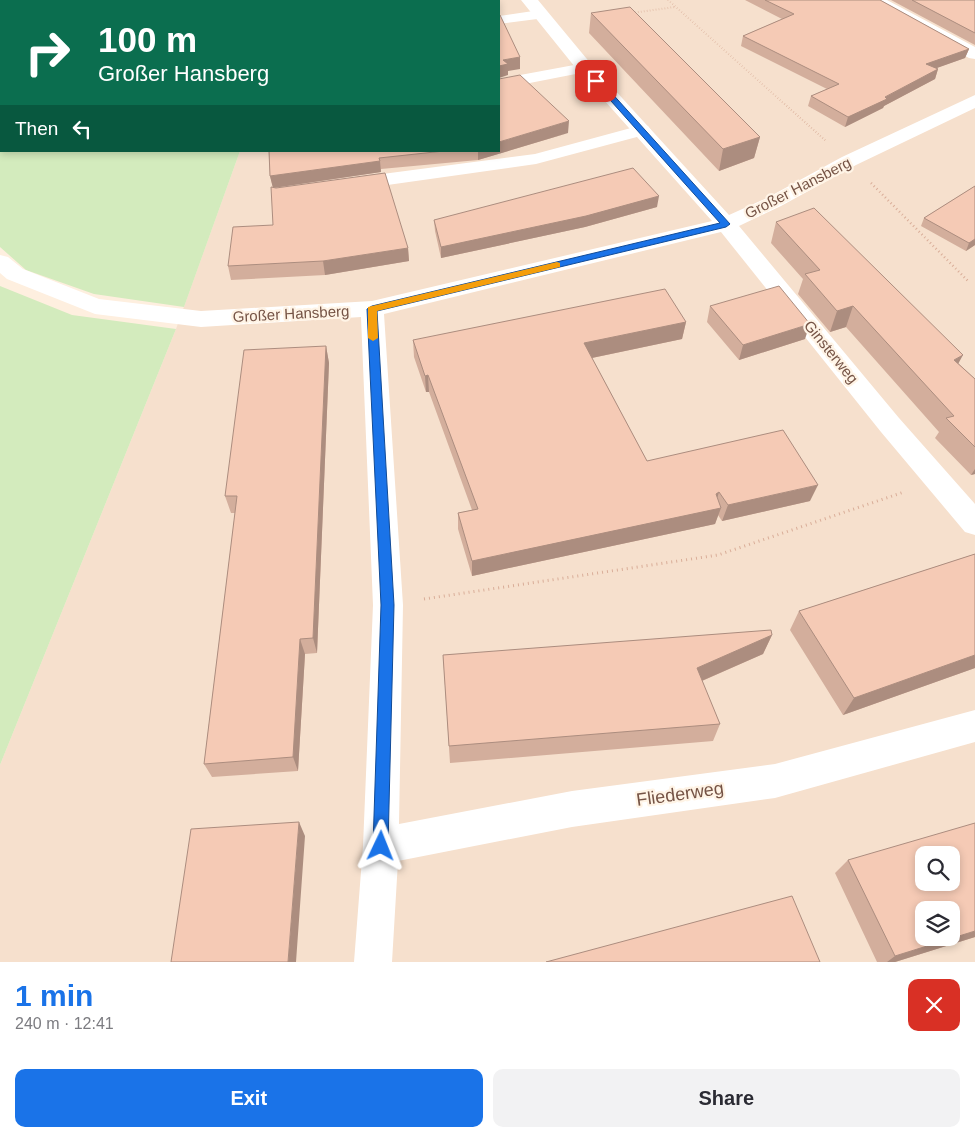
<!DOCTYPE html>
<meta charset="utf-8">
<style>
body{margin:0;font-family:Helvetica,sans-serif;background:#f2f2f3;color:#2b2b33;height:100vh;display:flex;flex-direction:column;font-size:19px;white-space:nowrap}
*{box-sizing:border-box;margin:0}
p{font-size:16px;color:#7c7c81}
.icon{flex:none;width:28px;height:28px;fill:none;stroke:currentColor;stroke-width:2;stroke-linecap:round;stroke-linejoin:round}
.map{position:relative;height:962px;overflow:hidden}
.panel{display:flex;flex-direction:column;background:#fff;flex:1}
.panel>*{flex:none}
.guide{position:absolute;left:0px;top:0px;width:500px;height:152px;box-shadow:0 2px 8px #0003;background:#0b6e4f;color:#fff;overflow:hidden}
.controls{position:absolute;left:915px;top:846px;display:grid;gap:10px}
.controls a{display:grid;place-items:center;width:45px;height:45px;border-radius:10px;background:#fff;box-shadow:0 2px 8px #0003;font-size:25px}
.pin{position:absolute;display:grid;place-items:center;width:42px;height:42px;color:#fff;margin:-21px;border-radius:10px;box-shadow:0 2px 8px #0006}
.me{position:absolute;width:55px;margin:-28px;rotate:2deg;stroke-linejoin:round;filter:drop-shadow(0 0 4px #0008)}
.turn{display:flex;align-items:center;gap:18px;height:105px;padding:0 15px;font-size:22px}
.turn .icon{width:65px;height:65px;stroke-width:2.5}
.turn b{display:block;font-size:35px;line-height:42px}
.then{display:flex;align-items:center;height:48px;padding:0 15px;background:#0003;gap:10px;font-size:19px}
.round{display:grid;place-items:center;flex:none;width:52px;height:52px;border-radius:10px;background:#f2f2f3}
.summary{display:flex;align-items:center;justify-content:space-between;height:85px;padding:0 15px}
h1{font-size:30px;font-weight:700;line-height:38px;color:#1a73e8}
.primary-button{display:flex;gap:10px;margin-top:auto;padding:10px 15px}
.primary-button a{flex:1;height:58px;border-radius:10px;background:#1a73e8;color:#fff;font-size:20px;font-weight:700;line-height:58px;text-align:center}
.primary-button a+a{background:#f2f2f3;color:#2b2b33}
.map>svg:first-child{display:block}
.residential{fill:#f6e0cd;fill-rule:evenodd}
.green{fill:#d3ebbd}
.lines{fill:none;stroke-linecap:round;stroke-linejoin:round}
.path-far2{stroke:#d9ad98;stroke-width:2;stroke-dasharray:0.5 2.5;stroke-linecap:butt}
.path-far1{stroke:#d9ad98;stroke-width:2.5;stroke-dasharray:1 3;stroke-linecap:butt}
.path{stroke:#d9ad98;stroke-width:3;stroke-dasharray:1 4;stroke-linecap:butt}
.lane{fill:#fff;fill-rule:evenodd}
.street{fill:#fff;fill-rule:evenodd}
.wall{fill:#d3ae9c}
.shaded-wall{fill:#ac8d7f}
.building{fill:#f5cab5;stroke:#ac8d7f;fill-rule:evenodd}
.route{fill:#1a73e8;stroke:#114b97}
.slow{fill:#f59e0b}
.labels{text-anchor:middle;stroke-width:4.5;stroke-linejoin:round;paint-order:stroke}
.street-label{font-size:15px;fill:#755345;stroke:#fff4e6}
.near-street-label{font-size:18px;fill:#755345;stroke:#fff4e6}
</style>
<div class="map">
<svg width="975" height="962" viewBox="0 0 975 962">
<rect width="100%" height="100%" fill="#feefdf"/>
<path class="residential" d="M293 0H975V962H0V765L176 329 240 151H499V1ZM924 855H951V882H924ZM924 910H951V938H924Z"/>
<path class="green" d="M0 0H293L1 1V151H240L184 307 94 294 26 270 0 247Z
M0 286 72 315 176 329 0 765Z"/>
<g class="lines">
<path class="path-far2" d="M668 0 826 141
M632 13 675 7"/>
<path class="path-far1" d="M871 183 969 282"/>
<path class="path" d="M424 599 718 555 904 492"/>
<path class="lane" d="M540 10 545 12 548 15 545 18 499 24V16Z
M585 63 591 65 593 68 591 71 499 89V79Z
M642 125 648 126 651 130 648 134 536 164 352 190 345 188 343 184 345 180 352 178 535 154Z"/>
<path class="street" d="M521 0H538L591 64 729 215 767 198 842 157 975 95V108L856 165 781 206 739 226 899 418 975 504V535L965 532 881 432 721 232 384 314 403 605 399 824 572 791 775 764 975 710V742L775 798 572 827 398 861 392 962H354L363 846 373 605 361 317 201 327 95 314 7 279 0 273V255L8 257 23 269 99 299 201 311 372 301 712 221 579 72Z
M867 0H887L975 47V59L969 58 869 3Z"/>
</g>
<path class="wall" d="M745 0H880L969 49 965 58 936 68 938 69 935 79 884 106 883 108 845 127 808 106 811 96 827 89 741 46 743 36 782 19Z
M891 0H975V45Z
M591 13 760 137 754 158 719 171 589 33Z
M568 133 478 160 381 169V172L273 188 270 176 269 151H499Z
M975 186V245L966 251 921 226 924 218Z
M657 207 585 227 441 258 435 231 434 220Z
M776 222 958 363 975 379V474L971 475 935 438 939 432 846 327 830 332 798 294 803 279 771 243Z
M408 248 409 261 325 275 231 280 228 266Z
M710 306 805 339 739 360 707 322Z
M686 322 682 339 592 358 647 461 810 501 722 521 718 515 715 524 472 576 458 529V513L472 510 429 392H426L414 357 413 340Z
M326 346 329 363 317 653 305 654 298 771 212 777 204 764 235 513H231L225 496Z
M975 554V668L843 715 790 630 799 611Z
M772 635 763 654 702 681 720 724 713 741 450 763 443 655Z
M848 860 975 937 895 962H877L835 873Z"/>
<path class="shaded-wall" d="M969 49 965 58 923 73 926 64Z
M520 57V69L508 71V75L499 78V66L503 60Z
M938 69 935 79 884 106 883 108 845 127 848 117Z
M569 121 568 133 478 160V151H499V142Z
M760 137 754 158 719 171 723 149Z
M380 161 381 172 273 188 270 176Z
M659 196 657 207 585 227 441 258V247Z
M975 239V245L966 251 969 243Z
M408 248 409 261 325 275 323 261Z
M853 306 846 327 830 332 837 311Z
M686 322 682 339 582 360 584 343Z
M810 324 805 339 739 360 743 345Z
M326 346 329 363 317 653 313 638Z
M963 355 952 375 954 360Z
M428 375 429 392H426L425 376Z
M975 469V474L971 475Z
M818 485 810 501 722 521 728 505Z
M719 492 714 509 721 508 715 524 472 576V561Z
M772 635 763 654 690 686 697 668Z
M300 639 305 654 298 771 293 757Z
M975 655V668L843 715 854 698Z
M299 822 305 836 296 962H288Z
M975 931V937L895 962H887L895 956Z"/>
<path class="building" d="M316 0H492V1H316Z
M765 0H880L969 49 926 64 938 69 885 97 887 99 848 117 811 96 839 84 743 36 794 14Z
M912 0H975V33Z
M630 7 760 137 723 149 591 13Z
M499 14 500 15 520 57 503 60 508 64 499 66Z
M520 75 569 121 499 142V79Z
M269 151H444L379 158 380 161 270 176Z
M633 168 659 196 586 216 441 247 434 220Z
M385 173 408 248 323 261 228 266 233 227 273 225 271 187 276 188Z
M975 186V239L969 243 924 218Z
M814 208 963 355 954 360 975 379V447L946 418 954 416 853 306 837 311 805 274 820 270 776 222Z
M779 286 810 324 743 345 710 306Z
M665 289 686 322 584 343 647 461 783 430 818 485 728 505 719 492 716 494 721 508 472 561 458 513 478 509 428 375 425 376 413 340Z
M326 346 313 638 300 639 293 757 204 764 237 496H225L244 350Z
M975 554V655L854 698 799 611Z
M771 630 772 635 697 668 720 724 449 746 443 655Z
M299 822 288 962H171L191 829Z
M975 823V931L895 956 848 860ZM924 855H951V882H924ZM924 910H951V938H924Z
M792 896 820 962H546Z"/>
<path class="route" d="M596 78 599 79 730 224 726 227 377 311 394 605 388 846 386 851 381 853 376 851 373 846 381 605 367 309 372 306 720 223 594 82 593 81Z"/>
<path class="slow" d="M557 262 560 263V267L377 311 378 338 373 341 368 338V307Z"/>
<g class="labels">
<g class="street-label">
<text transform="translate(798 188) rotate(-27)" y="5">Großer Hansberg</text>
<text transform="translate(291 314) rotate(-3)" y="5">Großer Hansberg</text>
<text transform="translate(831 352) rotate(51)" y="5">Ginsterweg</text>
</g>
<g class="near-street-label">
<text transform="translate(680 794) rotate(-8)" y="6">Fliederweg</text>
</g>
</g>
</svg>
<div class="controls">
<a><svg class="icon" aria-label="search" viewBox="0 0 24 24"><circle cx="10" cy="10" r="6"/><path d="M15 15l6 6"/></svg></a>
<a><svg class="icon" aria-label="layers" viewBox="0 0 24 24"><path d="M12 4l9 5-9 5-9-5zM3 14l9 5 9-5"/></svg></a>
</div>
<div class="pin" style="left:596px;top:81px;background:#d93025"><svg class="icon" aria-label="arrive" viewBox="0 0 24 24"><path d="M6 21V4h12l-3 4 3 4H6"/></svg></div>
<svg class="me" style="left:381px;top:846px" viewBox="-20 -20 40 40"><path d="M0-17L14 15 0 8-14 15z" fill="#1a73e8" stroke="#fff" stroke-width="4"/></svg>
<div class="guide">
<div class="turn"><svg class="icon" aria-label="right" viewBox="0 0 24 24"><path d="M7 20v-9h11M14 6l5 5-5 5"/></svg><div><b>100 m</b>Großer Hansberg</div></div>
<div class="then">Then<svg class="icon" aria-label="left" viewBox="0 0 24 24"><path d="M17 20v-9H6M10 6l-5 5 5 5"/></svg></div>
</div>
</div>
<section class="panel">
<div class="summary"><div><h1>1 min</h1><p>240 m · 12:41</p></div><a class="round" style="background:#d93025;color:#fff"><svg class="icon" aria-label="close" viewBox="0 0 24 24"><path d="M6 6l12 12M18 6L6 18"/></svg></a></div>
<div class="primary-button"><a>Exit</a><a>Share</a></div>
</section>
